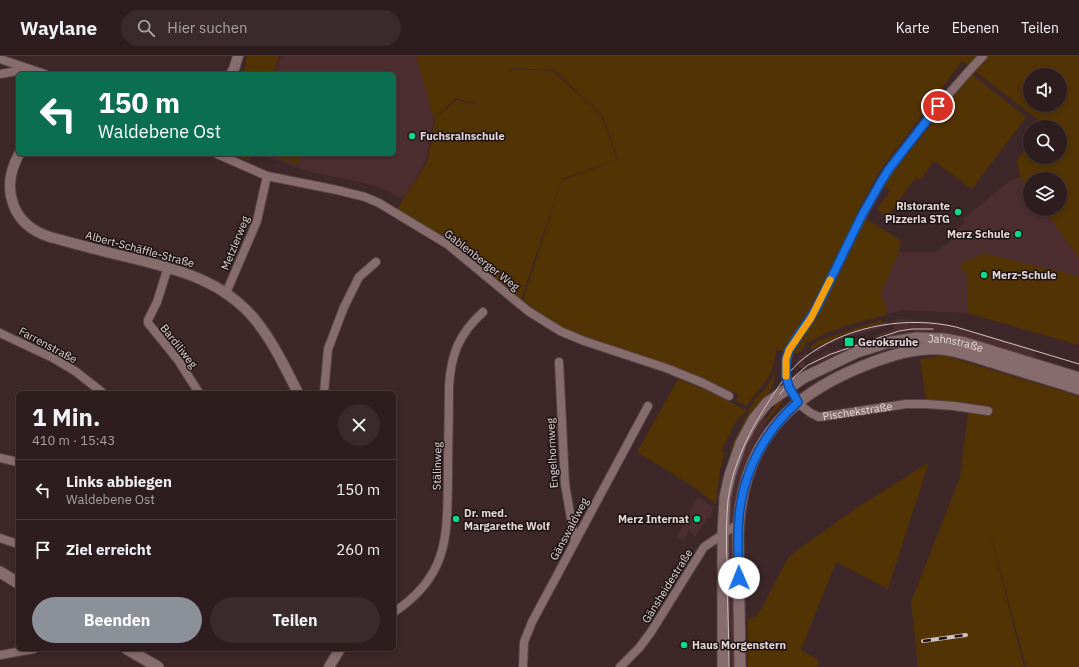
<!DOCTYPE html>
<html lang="de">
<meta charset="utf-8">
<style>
body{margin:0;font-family:"IBM Plex Sans",sans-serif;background:#3a2a2c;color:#f1f3f6;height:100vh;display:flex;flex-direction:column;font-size:15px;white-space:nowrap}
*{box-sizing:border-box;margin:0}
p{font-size:13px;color:#a7a2a4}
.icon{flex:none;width:22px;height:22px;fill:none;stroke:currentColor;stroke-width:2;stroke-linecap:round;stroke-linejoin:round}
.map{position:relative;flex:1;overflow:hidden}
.side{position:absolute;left:16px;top:335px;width:380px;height:260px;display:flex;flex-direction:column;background:#2e1d1f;border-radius:6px;box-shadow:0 2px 6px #0003,0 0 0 1px #493b3d}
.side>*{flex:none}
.guide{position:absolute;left:16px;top:16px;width:380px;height:84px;border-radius:6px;box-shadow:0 2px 6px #0003,0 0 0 1px #493b3d;background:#0b6e4f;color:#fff;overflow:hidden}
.fabs{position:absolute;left:1023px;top:12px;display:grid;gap:8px}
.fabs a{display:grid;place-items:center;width:44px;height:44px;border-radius:50%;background:#2e1d1f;box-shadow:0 2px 6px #0003,0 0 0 1px #493b3d;font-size:20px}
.pin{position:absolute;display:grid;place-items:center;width:34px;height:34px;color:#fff;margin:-17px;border:2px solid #fff;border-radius:50%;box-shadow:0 1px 4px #0007}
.me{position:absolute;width:44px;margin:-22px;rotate:359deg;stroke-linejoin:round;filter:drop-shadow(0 0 3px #0008)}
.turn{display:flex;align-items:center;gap:14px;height:84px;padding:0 16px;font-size:18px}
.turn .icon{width:52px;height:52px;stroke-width:2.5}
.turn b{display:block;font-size:28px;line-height:34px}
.round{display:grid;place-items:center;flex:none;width:42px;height:42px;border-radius:21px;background:#3a2a2c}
.overview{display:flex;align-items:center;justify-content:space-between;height:68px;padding:0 16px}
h1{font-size:24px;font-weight:800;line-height:30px}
.button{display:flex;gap:8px;margin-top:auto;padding:8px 16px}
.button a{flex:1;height:46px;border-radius:24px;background:#8c9099;color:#fff;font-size:16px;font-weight:800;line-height:46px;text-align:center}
.button a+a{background:#3a2a2c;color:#f1f3f6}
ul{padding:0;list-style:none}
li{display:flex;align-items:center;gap:12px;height:60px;padding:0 16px;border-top:1px solid #493b3d}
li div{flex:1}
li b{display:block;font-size:15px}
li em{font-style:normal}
header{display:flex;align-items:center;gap:24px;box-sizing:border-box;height:56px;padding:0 20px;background:#2e1d1f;border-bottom:1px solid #493b3d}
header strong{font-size:19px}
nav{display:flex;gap:22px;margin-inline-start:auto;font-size:14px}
.search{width:280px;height:36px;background:#3a2a2c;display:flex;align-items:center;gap:10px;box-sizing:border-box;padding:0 14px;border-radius:22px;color:#a7a2a4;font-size:15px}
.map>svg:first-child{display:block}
.built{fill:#4c2e31}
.green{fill:#523304;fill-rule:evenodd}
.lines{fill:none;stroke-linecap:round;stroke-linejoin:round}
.minor-casing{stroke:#564345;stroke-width:10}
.tertiary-casing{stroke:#564345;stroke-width:12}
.secondary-casing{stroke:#564345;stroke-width:13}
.minor{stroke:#876c6e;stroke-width:8}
.tertiary{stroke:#876c6e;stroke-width:10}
.secondary{stroke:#876c6e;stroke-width:11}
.tram{stroke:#d1c1c2;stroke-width:1}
.rail-casing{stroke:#d1c1c2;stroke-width:4}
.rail{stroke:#1d1314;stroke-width:2.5;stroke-dasharray:8;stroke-linecap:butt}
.route-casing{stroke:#114b97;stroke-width:10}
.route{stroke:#1a73e8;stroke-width:7}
.slow{stroke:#f59e0b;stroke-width:7}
.poi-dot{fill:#0dd98a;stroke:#1d1314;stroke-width:1.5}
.labels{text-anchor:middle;stroke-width:3;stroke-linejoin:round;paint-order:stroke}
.poi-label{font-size:11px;font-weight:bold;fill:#e6d6d7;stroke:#1d1314;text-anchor:start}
.street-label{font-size:11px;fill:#e6d6d7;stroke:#1d1314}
</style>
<header>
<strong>Waylane</strong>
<div class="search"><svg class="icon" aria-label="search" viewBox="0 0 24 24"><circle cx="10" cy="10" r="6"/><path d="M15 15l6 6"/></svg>Hier suchen</div>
<nav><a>Karte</a><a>Ebenen</a><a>Teilen</a></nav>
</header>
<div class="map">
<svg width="1079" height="611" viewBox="0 0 1079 611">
<rect width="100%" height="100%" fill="#3d2729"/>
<path class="built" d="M281 0H416L434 63 426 105 403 143 377 130 312 116 258 98H394V18H275Z
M1020 121 1030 135V153H1043L1079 202V289L967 257 902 254 888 258 881 237 899 196H935L951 185 948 182 965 166 963 163 1011 124Z
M901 263 939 266 1036 293 1033 302 950 278 917 276 901 278 871 285 812 309 810 304 829 294 830 296 876 281V279L894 273 893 264Z
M887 265V270L846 282 827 289 828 291 815 298 812 293 845 278Z
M806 296 809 301 803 305 808 314H805L798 311 796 305Z
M763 360 768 364 755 385 746 404 739 429 734 467 729 471 731 443 736 418 750 382 761 363Z
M698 441 714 451 712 454 713 455 709 463 707 462 696 480 689 475 684 484 677 480 690 459 688 458Z
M734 475 736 611H731L728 479Z"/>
<path class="green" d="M247 0H279L274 18H242L245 11Z
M416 0H1079V202L1043 153H1060V123H1030V135L1020 121 1017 105 1030 85V101H1060V71H1040L1042 67 962 5 878 118 857 157 901 185 899 196 881 237 887 254 886 259C869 264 822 275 811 286L807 285 802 295 796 298 776 294C775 301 774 310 771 316 766 329 753 338 747 350L736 345 739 339 706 323 624 294 573 278 542 262 523 244 562 124 618 104 603 60 554 14 512 12 508 19 513 13 553 15 602 60 617 104 562 123 520 247 449 185 395 156 427 106 435 63 456 44 485 51 490 45 485 51 456 42 434 63ZM1030 19H1060V49H1030Z
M972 18 1026 61 972 133 934 105 920 124 916 121 887 161 877 153 890 135 882 129Z
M229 98H251L249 105Z
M267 98H301L298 109Z
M988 196 990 199 1079 220V289L967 257 968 217 961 216V207Z
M881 264 882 266 887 265 845 278 812 293 810 291 817 285Z
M942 299 1079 340V611H1026L984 453 1024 611H918L911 546 960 421 969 348 926 343 920 303Z
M775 317C774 339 760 345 749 361 742 372 737 383 732 394L730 393 754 344 766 332Z
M678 323 706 334 746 354 742 362 739 360 721 395 725 398 720 414 716 448 692 430 637 396Z
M781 344H783L782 347 768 364 766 363 777 347Z
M929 406 888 533 836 506 801 594 819 604 817 611H748V563L757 560 789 500 852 455Z"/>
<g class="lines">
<g class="minor-casing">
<g id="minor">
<path id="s1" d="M983 0C958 26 935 54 912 83 905 93 896 103 889 114 860 158 840 207 816 253 807 270 790 284 787 303 782 327 796 352 819 361L906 348H926L954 350 988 355"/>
<path d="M0 3 45 18"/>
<path d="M0 18 28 13"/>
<path d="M217 98 267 120 337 134 365 141 379 147 447 188 528 255 560 275 584 285 666 312 703 327 729 340"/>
<path d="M168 211 157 246 148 264V267L178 304 199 337"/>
<path d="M226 237 257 165 267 120"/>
<path d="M0 277 53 302 75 315 103 337"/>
<path d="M559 306 565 428 575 486"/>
<path d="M324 337 328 293 344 251 359 221 376 206"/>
<path d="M0 402 18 406"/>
<path d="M0 482 18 488"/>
<path d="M394 556C450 519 447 478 448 419 448 389 449 359 449 330 451 298 459 278 483 256"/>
<path d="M0 599 34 593"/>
<path d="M523 611 524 586 532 566 648 350"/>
<path d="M620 611 639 592 651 576 704 491 738 468"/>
</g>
</g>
<g class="tertiary-casing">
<path id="tertiary" d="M231 18 234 13 238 0
M19 98C0 133 12 169 50 181 76 188 101 195 127 201 176 213 224 224 257 266 274 288 286 313 298 337
M329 611 340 593"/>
</g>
<g class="secondary-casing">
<g id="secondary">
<path d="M0 516 18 527"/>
<path d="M127 593 158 611"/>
<path id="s2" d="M723 611V478L725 441 730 419 741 387 754 363 767 347 803 322 857 296 886 287 917 282 945 283 965 287 1079 322"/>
<path d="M740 611 738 481C740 392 783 342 863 310 888 300 915 291 942 293 960 295 978 302 995 307 1023 316 1051 324 1079 333"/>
</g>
</g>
<use href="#minor" class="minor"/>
<use href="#tertiary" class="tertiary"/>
<use href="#secondary" class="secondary"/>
<path class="tram" d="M780 338 794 321 808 309 831 298 899 275 912 273H933
M729 611C729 577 727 542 727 508 726 487 726 466 728 444 733 407 750 374 771 342 782 325 794 308 811 297 852 269 908 260 956 271L1079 308"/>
<g class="rail-casing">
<path id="rail" d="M923 585 966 579"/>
</g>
<use href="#rail" class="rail"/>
</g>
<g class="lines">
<g class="route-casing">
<path id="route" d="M739 522C738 502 737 481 739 461 743 416 764 376 798 346L789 331 786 320V303L789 294 816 253 862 159 882 124 889 113 938 50"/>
</g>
<use href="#route" class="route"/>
<path class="slow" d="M786 320V303L789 294 811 262 830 224"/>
</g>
<g class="poi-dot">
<circle cx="412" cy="80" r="4"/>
<circle cx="958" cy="156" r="4"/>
<circle cx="1018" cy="178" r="4"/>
<circle cx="984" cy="219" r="4"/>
<rect x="844" y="281" width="10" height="10" rx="2"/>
<circle cx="456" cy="463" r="4"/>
<circle cx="697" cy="463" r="4"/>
<circle cx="684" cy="589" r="4"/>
</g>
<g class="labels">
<g class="poi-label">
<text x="420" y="84">Fuchsrainschule</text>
<text x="950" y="154" text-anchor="end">Ristorante<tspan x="950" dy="13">Pizzeria STG</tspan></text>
<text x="1010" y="182" text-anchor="end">Merz Schule</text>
<text x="992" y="223">Merz-Schule</text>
<text x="858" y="290">Geroksruhe</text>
<text x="464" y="461">Dr. med.<tspan x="464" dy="13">Margarethe Wolf</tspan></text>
<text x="689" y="467" text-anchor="end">Merz Internat</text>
<text x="692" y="593">Haus Morgenstern</text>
</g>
<g class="street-label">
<text transform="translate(235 187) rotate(-68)" y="4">Metzlerweg</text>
<text transform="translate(140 193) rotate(15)" y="4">Albert-Schäffle-Straße</text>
<text transform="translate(482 204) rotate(38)" y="4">Gablenberger Weg</text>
<text dy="4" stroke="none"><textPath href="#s2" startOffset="479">Jahnstraße</textPath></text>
<text transform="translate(48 289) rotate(28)" y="4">Farrenstraße</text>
<text transform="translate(179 290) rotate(52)" y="4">Bardiliweg</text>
<text dy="4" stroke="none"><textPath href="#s1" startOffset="474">Pischekstraße</textPath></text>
<text transform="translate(552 397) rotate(-93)" y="4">Engelhornweg</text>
<text transform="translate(437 410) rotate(-89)" y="4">Stälinweg</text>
<text transform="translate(569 473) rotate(-62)" y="4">Gänswaldweg</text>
<text transform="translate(667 530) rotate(-58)" y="4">Gänsheidestraße</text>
</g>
</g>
</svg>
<div class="fabs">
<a><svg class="icon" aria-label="sound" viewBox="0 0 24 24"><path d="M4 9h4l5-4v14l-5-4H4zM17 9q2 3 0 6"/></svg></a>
<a><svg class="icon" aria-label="search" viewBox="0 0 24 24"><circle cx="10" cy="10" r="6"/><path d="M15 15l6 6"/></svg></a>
<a><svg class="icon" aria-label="layers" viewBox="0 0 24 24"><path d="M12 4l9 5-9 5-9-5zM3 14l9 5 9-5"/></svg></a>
</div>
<div class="pin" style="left:938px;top:50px;background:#d93025"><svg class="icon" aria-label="arrive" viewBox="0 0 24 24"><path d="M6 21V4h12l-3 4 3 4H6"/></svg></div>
<svg class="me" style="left:739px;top:522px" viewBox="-20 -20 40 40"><circle r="19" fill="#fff"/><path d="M0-13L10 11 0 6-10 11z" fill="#1a73e8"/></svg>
<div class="guide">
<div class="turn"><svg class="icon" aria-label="left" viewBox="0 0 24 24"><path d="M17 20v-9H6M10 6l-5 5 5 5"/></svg><div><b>150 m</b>Waldebene Ost</div></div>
</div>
<section class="side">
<div class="overview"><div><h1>1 Min.</h1><p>410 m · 15:43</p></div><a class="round"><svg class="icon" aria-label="close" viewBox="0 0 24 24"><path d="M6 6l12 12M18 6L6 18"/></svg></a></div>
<ul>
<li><svg class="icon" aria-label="left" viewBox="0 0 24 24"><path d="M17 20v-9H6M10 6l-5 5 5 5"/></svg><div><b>Links abbiegen</b><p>Waldebene Ost</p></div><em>150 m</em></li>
<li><svg class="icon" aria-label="arrive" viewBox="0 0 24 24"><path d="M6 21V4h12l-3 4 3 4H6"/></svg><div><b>Ziel erreicht</b></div><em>260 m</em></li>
</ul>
<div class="button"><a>Beenden</a><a>Teilen</a></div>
</section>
</div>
